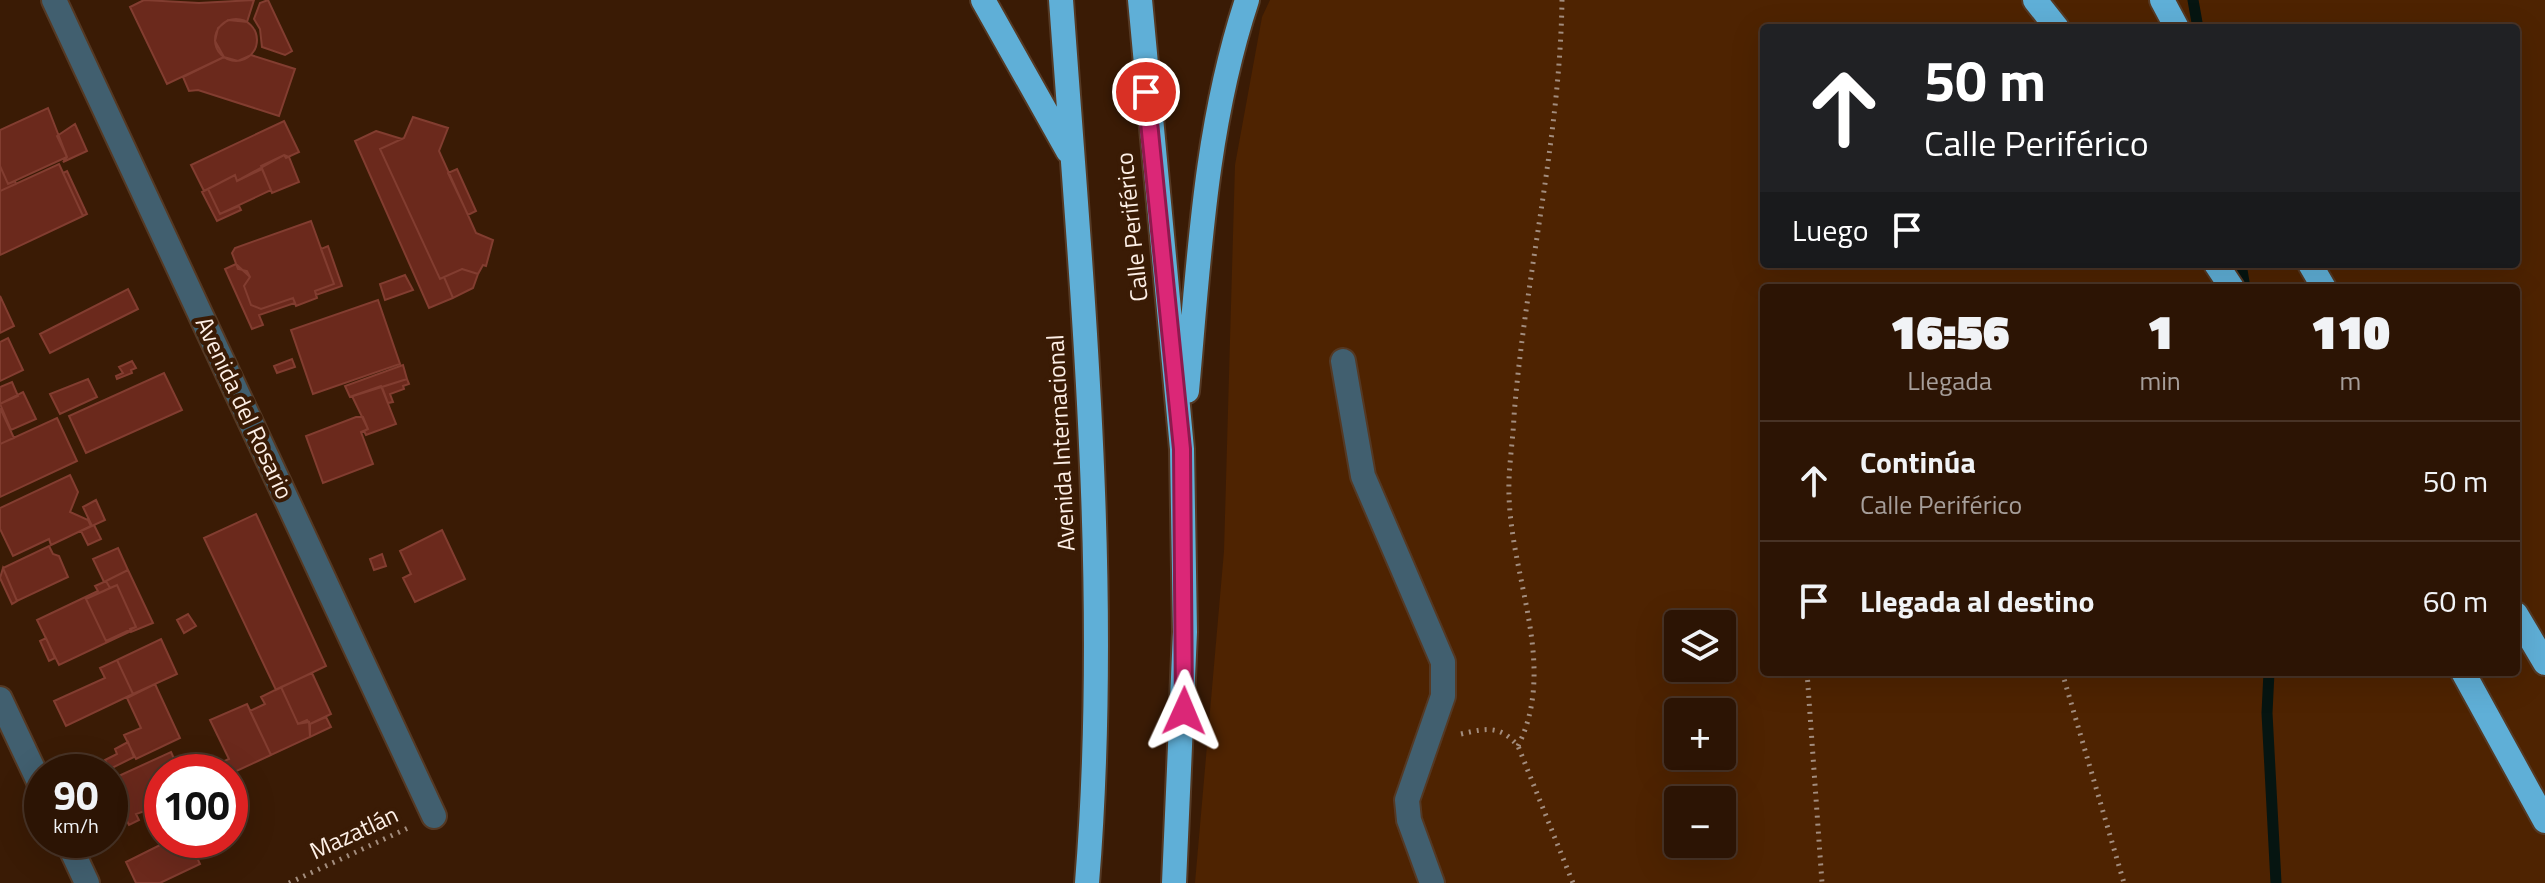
<!DOCTYPE html>
<html lang="es">
<meta charset="utf-8">
<style>
body{margin:0;font-family:"Titillium Web",sans-serif;background:#382113;color:#f1f3f6;height:100vh;display:flex;flex-direction:column;font-size:30px;white-space:nowrap}
*{box-sizing:border-box;margin:0}
p{font-size:26px;color:#a69e9a}
.icon{flex:none;width:44px;height:44px;fill:none;stroke:currentColor;stroke-width:2;stroke-linecap:round;stroke-linejoin:round}
.map{position:relative;flex:1;overflow:hidden}
.details{position:absolute;left:1760px;top:284px;width:760px;height:392px;display:flex;flex-direction:column;background:#2c1404;border-radius:8px;box-shadow:0 8px 32px #0002,0 0 0 2px #483326}
.details>*{flex:none}
.hud{position:absolute;left:1760px;top:24px;width:760px;height:244px;border-radius:8px;box-shadow:0 8px 32px #0002,0 0 0 2px #483326;background:#202124;color:#fff;overflow:hidden}
.tools{position:absolute;left:1664px;top:610px;display:grid;gap:16px}
.tools a{display:grid;place-items:center;width:72px;height:72px;border-radius:8px;background:#2c1404;box-shadow:0 8px 32px #0002,0 0 0 2px #483326;font-size:40px}
.speed{position:absolute;left:24px;top:754px;display:flex;gap:16px;font-size:40px;font-weight:700;text-align:center}
.speed>*{display:grid;place-content:center;width:104px;height:104px;border-radius:50%;background:#2c1404;box-shadow:0 8px 32px #0002,0 0 0 2px #483326;line-height:1}
.speed small{font-size:20px;font-weight:400}
.speed .limit{border:12px solid #d22;background:#fff;color:#111}
.pin{position:absolute;display:grid;place-items:center;width:68px;height:68px;color:#fff;margin:-34px;border:4px solid #fff;border-radius:50%;box-shadow:0 2px 8px #0007}
.me{position:absolute;width:88px;margin:-44px;rotate:1deg;stroke-linejoin:round;filter:drop-shadow(0 0 6px #0008)}
.turn{display:flex;align-items:center;gap:28px;height:168px;padding:0 32px;font-size:36px}
.turn .icon{width:104px;height:104px;stroke-width:2.5}
.turn b{display:block;font-size:56px;line-height:68px}
.then{display:flex;align-items:center;height:76px;padding:0 32px;background:#0003;gap:16px;font-size:30px}
.eta{display:flex;justify-content:space-evenly;align-items:center;height:136px;text-align:center}
.eta b{font-size:48px;font-weight:800;line-height:56px}
ul{padding:0;list-style:none}
li{display:flex;align-items:center;gap:24px;height:120px;padding:0 32px;border-top:2px solid #483326}
li div{flex:1}
li b{display:block;font-size:30px}
li em{font-style:normal}
.map>svg:first-child{display:block}
.green{fill:#4e2301;fill-rule:evenodd}
.lines{fill:none;stroke-linecap:round;stroke-linejoin:round}
.stream{stroke:#061511;stroke-width:11}
.building{fill:#6b291c;stroke:#823d30;stroke-width:2}
.minor-casing{stroke:#553924;stroke-width:28}
.highway-casing{stroke:#553924;stroke-width:28}
.path{stroke:#a38d7e;stroke-width:5;stroke-dasharray:2 6;stroke-linecap:butt}
.minor{stroke:#415f6f;stroke-width:24}
.highway{stroke:#5fafd7;stroke-width:24}
.route-casing{stroke:#8e194d;stroke-width:20}
.route{stroke:#db2777;stroke-width:14}
.labels{text-anchor:middle;stroke-width:8;stroke-linejoin:round;paint-order:stroke}
.street-label{font-size:24px;fill:#fdefe6;stroke:#3a1b05}
</style>
<div class="map">
<svg width="2545" height="883" viewBox="0 0 2545 883">
<rect width="100%" height="100%" fill="#3a1b05"/>
<path class="green" d="M1270 0H2545V883H1195L1224 551 1235 165 1262 17ZM1764 28H2516V264H1764ZM1764 288H2516V672H1764ZM1678 624H1722V668H1678ZM1678 712H1722V756H1678ZM1678 800H1722V844H1678Z"/>
<g class="lines">
<path class="stream" d="M2193 0 2198 28
M2241 264 2245 288
M2269 672 2267 713 2276 883"/>
</g>
<path class="building" d="M144 0 199 3 254 0 247 22 228 20 218 28 215 41 224 57 167 84 130 7Z
M268 0 292 51 285 55 262 47 260 29 254 19 260 3Z
M215 40a21 21 0 1 1 42 0a21 21 0 1 1-42 0Z
M251 55 295 69 279 116 198 90 189 91 183 77 224 57 238 61Z
M48 108 67 157 8 184 0 166V130Z
M413 117 448 128 439 151 476 233 493 240 486 266 483 265 478 274 462 269 440 279 380 149 404 138Z
M284 121 299 152 286 158 284 155 237 181 235 175 204 191 191 165Z
M75 124 87 151 63 162 67 157 57 136Z
M376 131 402 139 380 149 440 279 444 277 453 298 429 308 355 141Z
M284 155 289 157 299 182 272 193 261 166Z
M59 164 83 216 0 255V191Z
M0 166 8 184 15 181 16 184 0 191Z
M262 169 271 190 220 214 208 189 235 175 237 181Z
M457 169 476 211 468 215 448 173Z
M67 171 87 214 83 216 63 173Z
M208 189 220 214 239 206 241 210 217 221 202 192Z
M311 221 334 284 315 291 317 298 296 306 293 298 261 309 251 305 244 286 250 277 247 271 238 269 232 253 235 248Z
M328 246 342 286 316 295 315 291 334 284 321 249Z
M236 264 250 277 244 286 251 305 261 309 293 298 295 303 259 315 263 325 252 329 225 269Z
M462 269 478 274 473 288 453 298 444 277Z
M405 275 413 290 385 300 380 284Z
M128 289 138 309 50 353 40 334Z
M0 296 14 326 0 333Z
M378 300 400 364 313 394 291 330Z
M8 338 23 370 0 381V342Z
M292 359 295 367 277 373 274 366Z
M132 361 136 368 131 370 132 373 117 379 116 376 123 373 119 367Z
M403 365 407 379 350 397 345 386Z
M164 373 182 410 86 453 69 416Z
M88 379 97 397 60 414 50 394Z
M407 379 409 384 403 386 404 389 390 394 393 402 388 403 382 387Z
M12 382 18 396 0 404V387Z
M381 386 396 424 366 435 364 431 368 429 352 396Z
M23 392 36 419 11 430 0 404Z
M0 408 14 438 0 444Z
M356 417H363L368 429 361 432 373 464 323 483 306 436Z
M57 418 77 461 0 497V444Z
M70 475 78 492 70 512 88 520 91 526 51 545 49 539 13 556 0 529V508Z
M96 500 105 520 92 526 83 507Z
M256 514 326 666 276 690 204 538Z
M94 525 101 539 88 545 81 531Z
M442 530 465 579 415 602 403 578 411 574 400 551Z
M49 546 53 554 59 556 68 577 17 601 3 568Z
M118 548 128 570 104 582 93 559Z
M382 554 386 566 374 570 370 559Z
M3 568 17 601 12 604 0 578Z
M128 570 153 623 131 632 130 629 136 627 117 585 110 588 106 581Z
M106 581 110 588 86 599 106 641 131 631 59 665 37 620 98 591 95 586Z
M117 585 136 627 106 641 86 599Z
M188 614 196 626 184 633 177 620Z
M46 638 55 658 49 661 40 641Z
M161 639 177 674 133 694 117 660Z
M117 660 133 694 66 726 54 701 105 678 100 668Z
M312 673 331 714 310 724 307 720 298 724 281 687Z
M155 684 180 738 136 759 124 735 141 728 127 698Z
M281 687 298 724 309 722 310 737 271 755 250 711 265 704 261 697Z
M247 704 271 755 230 774 218 772 215 765 229 759 210 720Z
M326 717 331 727 310 737V724Z
M128 742 134 757 110 769 105 760 117 754 115 749Z
M171 752 180 772H162V805L136 814 139 820 129 825 126 819 110 826V780Z
M170 840H189L200 864 160 883H136L126 862Z"/>
<g class="lines">
<g class="minor-casing">
<path id="minor" d="M54 0 434 816
M1343 361 1363 476 1443 662V696L1407 800 1409 820 1432 883
M0 699 42 788
M67 840 87 883"/>
</g>
<g class="highway-casing">
<path id="highway" d="M983 0 1068 151
M1061 0C1082 293 1111 589 1087 883
M1140 0 1182 449 1185 632 1174 883
M2035 0 2057 28
M2162 0 2177 28
M2216 264 2232 288
M2310 264 2324 288
M1187 391C1199 259 1205 127 1247 0
M2516 614 2545 663
M2463 672 2545 821"/>
</g>
<path class="path" d="M1807 672 1822 883
M2062 672 2124 883
M1461 734C1487 728 1500 725 1518 746L1573 883
M1518 746C1558 666 1511 579 1509 495 1508 469 1513 442 1514 416 1525 277 1560 140 1562 0
M289 883 408 828"/>
<use href="#minor" class="minor"/>
<use href="#highway" class="highway"/>
</g>
<g class="lines">
<g class="route-casing">
<path id="route" d="M1146 92 1182 449 1184 711"/>
</g>
<use href="#route" class="route"/>
</g>
<g class="labels">
<g class="street-label">
<text transform="translate(1132 227) rotate(-96)" y="8">Calle Periférico</text>
<text transform="translate(244 408) rotate(65)" y="8">Avenida del Rosario</text>
<text transform="translate(1061 443) rotate(-93)" y="8">Avenida Internacional</text>
<text transform="translate(354 833) rotate(-25)" y="8">Mazatlán</text>
</g>
</g>
</svg>
<div class="tools">
<a><svg class="icon" aria-label="layers" viewBox="0 0 24 24"><path d="M12 4l9 5-9 5-9-5zM3 14l9 5 9-5"/></svg></a>
<a>+</a>
<a>−</a>
</div>
<div class="speed"><div>90<small>km/h</small></div><div class="limit">100</div></div>
<div class="pin" style="left:1146px;top:92px;background:#d93025"><svg class="icon" aria-label="arrive" viewBox="0 0 24 24"><path d="M6 21V4h12l-3 4 3 4H6"/></svg></div>
<svg class="me" style="left:1184px;top:711px" viewBox="-20 -20 40 40"><path d="M0-17L14 15 0 8-14 15z" fill="#db2777" stroke="#fff" stroke-width="4"/></svg>
<div class="hud">
<div class="turn"><svg class="icon" aria-label="ahead" viewBox="0 0 24 24"><path d="M12 20V5M6 11l6-6 6 6"/></svg><div><b>50 m</b>Calle Periférico</div></div>
<div class="then">Luego<svg class="icon" aria-label="arrive" viewBox="0 0 24 24"><path d="M6 21V4h12l-3 4 3 4H6"/></svg></div>
</div>
<section class="details">
<div class="eta">
<div><b>16:56</b><p>Llegada</p></div>
<div><b>1</b><p>min</p></div>
<div><b>110</b><p>m</p></div>
</div>
<ul>
<li><svg class="icon" aria-label="ahead" viewBox="0 0 24 24"><path d="M12 20V5M6 11l6-6 6 6"/></svg><div><b>Continúa</b><p>Calle Periférico</p></div><em>50 m</em></li>
<li><svg class="icon" aria-label="arrive" viewBox="0 0 24 24"><path d="M6 21V4h12l-3 4 3 4H6"/></svg><div><b>Llegada al destino</b></div><em>60 m</em></li>
</ul>
</section>
</div>
